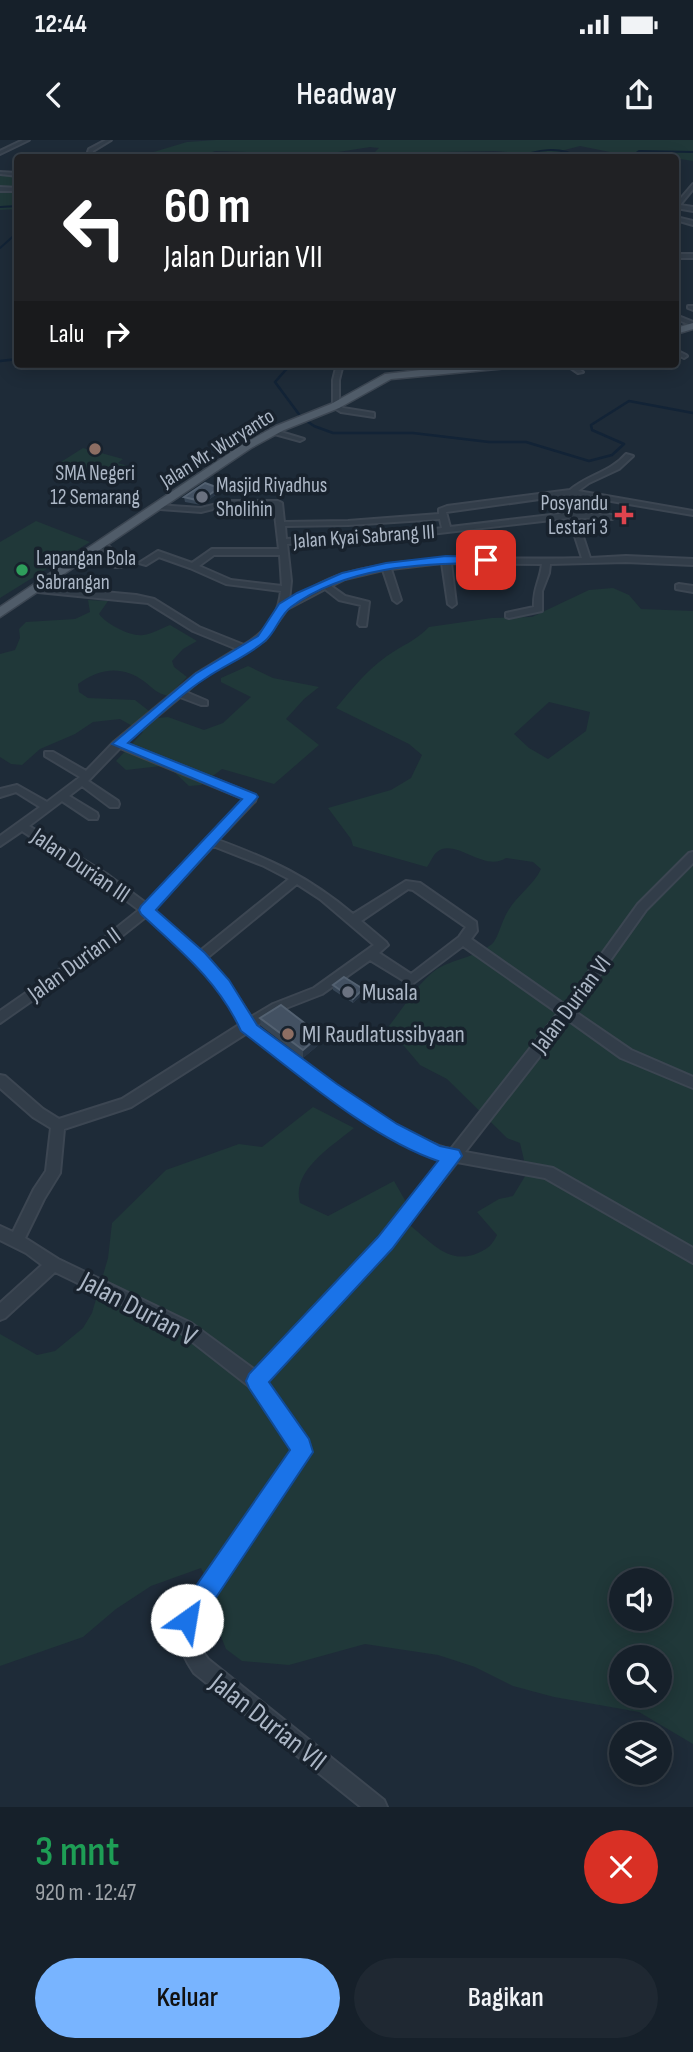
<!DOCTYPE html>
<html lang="id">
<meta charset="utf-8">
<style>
body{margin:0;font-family:"Sofia Sans Condensed",sans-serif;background:#1f2832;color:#f1f3f6;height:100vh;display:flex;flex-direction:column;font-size:26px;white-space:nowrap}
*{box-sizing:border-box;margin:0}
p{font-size:23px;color:#9ea3a8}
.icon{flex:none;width:38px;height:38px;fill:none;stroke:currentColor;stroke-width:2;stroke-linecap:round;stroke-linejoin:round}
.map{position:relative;height:1667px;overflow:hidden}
.details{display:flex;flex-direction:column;background:#16202a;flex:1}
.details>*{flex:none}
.top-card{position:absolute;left:14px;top:14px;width:665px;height:214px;border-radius:7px;box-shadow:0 4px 18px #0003,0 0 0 2px #353e47;background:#202124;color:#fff;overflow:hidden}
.fabs{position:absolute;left:609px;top:1428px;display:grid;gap:14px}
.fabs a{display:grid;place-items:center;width:63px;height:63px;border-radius:50%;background:#16202a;box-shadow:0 4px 18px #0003,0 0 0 2px #353e47;font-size:35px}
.pin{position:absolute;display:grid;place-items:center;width:60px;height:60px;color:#fff;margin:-30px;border-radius:14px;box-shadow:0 4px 10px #0006}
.me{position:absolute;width:77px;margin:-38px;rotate:32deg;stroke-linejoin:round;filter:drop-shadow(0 0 5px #0008)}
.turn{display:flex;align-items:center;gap:24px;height:147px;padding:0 35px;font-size:32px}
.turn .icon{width:91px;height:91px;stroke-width:2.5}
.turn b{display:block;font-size:49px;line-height:60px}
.then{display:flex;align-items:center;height:66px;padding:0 35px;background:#0003;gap:14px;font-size:26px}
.round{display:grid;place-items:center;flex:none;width:74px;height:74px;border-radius:37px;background:#1f2832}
.head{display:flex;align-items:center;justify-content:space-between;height:119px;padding:0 35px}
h1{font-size:42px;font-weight:600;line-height:52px;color:#1e9e55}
.action{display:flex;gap:14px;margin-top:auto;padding:14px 35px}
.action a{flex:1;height:80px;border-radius:42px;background:#78b4ff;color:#111;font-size:28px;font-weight:600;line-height:80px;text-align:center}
.action a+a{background:#1f2832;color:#f1f3f6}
.status{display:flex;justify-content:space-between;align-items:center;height:49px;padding:0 35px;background:#16202a;direction:ltr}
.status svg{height:19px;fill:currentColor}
header{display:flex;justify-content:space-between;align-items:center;height:91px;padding:0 35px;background:#16202a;font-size:32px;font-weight:600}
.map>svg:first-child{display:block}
.green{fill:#203839;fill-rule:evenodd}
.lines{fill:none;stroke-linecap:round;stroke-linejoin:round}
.stream-far1{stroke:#122336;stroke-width:2}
.stream{stroke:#122336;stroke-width:2.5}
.street-casing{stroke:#3c4652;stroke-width:4}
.primary-casing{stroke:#3c4652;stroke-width:3}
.street{fill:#323d49;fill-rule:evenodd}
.primary{fill:#505c69;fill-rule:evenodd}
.wall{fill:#364555}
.shaded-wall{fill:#273545}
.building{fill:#435162;stroke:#536171;stroke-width:2}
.route{fill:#1a73e8;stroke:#114b97;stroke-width:2}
.education-dot{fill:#8d6e63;stroke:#18222d;stroke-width:2.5}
.worship-dot{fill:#6b7280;stroke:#18222d;stroke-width:2.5}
.health-dot{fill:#e0444e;stroke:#18222d;stroke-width:2.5}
.leisure-dot{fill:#2e9e5b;stroke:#18222d;stroke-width:2.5}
.labels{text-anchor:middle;stroke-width:7;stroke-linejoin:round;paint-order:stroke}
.far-street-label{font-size:21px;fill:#acb7c6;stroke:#18222d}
.far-poi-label{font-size:21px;fill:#acb7c6;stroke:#18222d;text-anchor:start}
.street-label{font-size:24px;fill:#acb7c6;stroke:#18222d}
.poi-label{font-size:24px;fill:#acb7c6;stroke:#18222d;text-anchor:start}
.near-street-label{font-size:28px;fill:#acb7c6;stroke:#18222d}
</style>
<div class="status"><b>12:44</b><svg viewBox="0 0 49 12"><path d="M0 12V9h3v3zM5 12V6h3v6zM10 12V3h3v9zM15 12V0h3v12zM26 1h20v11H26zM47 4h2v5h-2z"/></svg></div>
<header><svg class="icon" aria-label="back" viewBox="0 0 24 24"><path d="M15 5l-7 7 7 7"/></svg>Headway<svg class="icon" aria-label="share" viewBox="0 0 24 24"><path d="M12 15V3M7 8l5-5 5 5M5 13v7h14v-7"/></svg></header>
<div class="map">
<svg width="693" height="1667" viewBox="0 0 693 1667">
<rect width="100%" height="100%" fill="#1e2b38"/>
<path class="green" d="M216 0H693V21L680 19 677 15C656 14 638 18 616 17L618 16 615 13 580 6 557 12 528 14 495 11 382 13 375 12 379 8 370 7 307 17H248L246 12 215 11 198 18 137 17 187 2Z
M17 31V69L0 70V34Z
M83 308 123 319 118 323 134 328 115 341 71 328 66 331 53 327Z
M36 381 90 402 0 458V402Z
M613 448 629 455 641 469 693 471V1604L639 1572 554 1557 513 1546 475 1527 438 1515 365 1504 289 1525 242 1521 226 1509 218 1489 220 1467 201 1428 151 1446 116 1469 83 1497 0 1526V1194L37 1215 55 1211 83 1188 92 1173 108 1118 112 1083 166 1030 239 1004 262 1007 313 967 354 988C331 1007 291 1031 300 1063L328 1076 394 1041 410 1069 408 1084C431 1101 448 1126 478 1113 489 1108 492 1105 497 1095L477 1072 499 1059 513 1056 527 1033 520 1003 507 998 447 939 420 925 388 887C403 869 418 842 437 829 451 820 476 817 492 804 498 799 502 780 508 771 517 755 534 745 541 729L533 722 506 718C484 733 455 697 437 712 433 715 430 723 427 727L353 706 351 699 328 668 391 650 411 638 422 615 409 604 336 568C352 549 366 531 387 516 401 506 417 500 429 487L492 478 532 477 589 450ZM549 562 590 572 586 591 548 619 529 608 514 594ZM621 1440H660V1479H621ZM621 1517H660V1556H621Z
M88 460 108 461 99 474C106 484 131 497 143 495 152 494 162 488 170 485L197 501 183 509 172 521 174 527 187 537 168 556C156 553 154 549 145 542 122 525 100 528 78 544L79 552 88 558 135 560 158 578 168 577 204 590 223 583 251 557 221 542V538L248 526 273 538 319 547 304 559 286 579 319 605 274 644 222 629 201 645 189 646 172 630 161 626 126 630 116 621 143 592 120 579 93 582 75 594 40 609 22 625 11 624 0 617V514L15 510 20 498 19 489 26 482 75 479 90 472Z"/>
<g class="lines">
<path class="stream-far1" d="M514 18C536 10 560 5 580 18
M629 18 639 11 693 12
M0 67 18 66
M0 108 18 92"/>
<path class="stream" d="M0 221 18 219
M291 224 275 242 301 277 314 286 333 293H413L489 302H526L589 321 612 315 624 304 592 290 591 285 629 261 693 273"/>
<g class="street-casing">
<path id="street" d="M23 0H29L0 14V11Z
M106 0H111L93 11 91 18H86L89 9Z
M0 32 18 33V36L0 34Z
M693 44V49L680 65 693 67V71L676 68V64Z
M0 47 18 48V51H0Z
M676 77 693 81V85L676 80Z
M676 114H693V118H676Z
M688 166H693V170L688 168Z
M676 175 693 182V186L676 179Z
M676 210 686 215 687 216 684 218 676 214Z
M337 224H343L339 240V265L343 268 374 273V277L341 272 333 267V240Z
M378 224H387L384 226Z
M565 224H572L583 232 578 233Z
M271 289 304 299 300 301 271 293Z
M626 314 633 316 619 329 589 343 578 351 693 371V375L576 355V373L612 375 616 377 612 379 577 378 590 418 626 416 693 419V425L626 422 550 424 549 433 542 451V471L509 478 506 477V473L534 467C533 448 540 442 542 424L451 423 456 464 452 467 448 464 442 423 391 429 401 460 397 463 393 460 383 430 345 439 331 446 345 456 369 462 366 486H360L358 484 361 465 339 460 325 449 287 469 265 500 202 538 186 552 207 561V565H201L180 557 125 603 255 655 256 658 255 661 218 700C274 721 307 736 353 774L406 741 420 743 476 782 477 791 471 799 565 865 638 764 689 713 693 712V723L646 770 574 871 631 910 693 937V948L621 918 568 880 465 1012 553 1028 693 1108V1123L545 1038 457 1022 390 1108 266 1242 307 1301 309 1307 308 1315 201 1472C193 1490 196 1504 208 1519L384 1660 387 1667H361L194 1533C176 1506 174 1489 189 1460L292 1312V1309L250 1247 181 1193 55 1132 5 1178 0 1180V1163L42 1125 26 1113 0 1100V1086L13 1092 34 1049 46 1031 51 988 33 977 0 948V935L5 936 43 969 59 979 122 959 242 883C216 842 185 807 147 776L103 811 0 883V871L95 805 139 770 100 741 22 691 0 706V696L40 667 16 652 0 657V649L17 645 47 662 80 637 45 616V612H53L86 631 114 602 196 534 237 509 193 491 148 463 38 452 34 449 38 446 136 455 154 459 199 487 244 505C265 493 279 475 281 451L226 444 190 428 159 417 146 425 139 423 158 411 192 423 212 409H279L274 365H229L201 372 160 369H157V365L201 368 229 361H278L282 363 284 382 348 381 439 374V369L447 366 570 350C587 335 611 332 626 314ZM568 355V373L450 387 446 372ZM569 378 582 418C501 421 420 411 341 435 323 440 306 452 289 461L291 441 287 404 405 397ZM440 379 442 388 405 393 286 399 285 386 348 385ZM214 415H280L282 446 231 440 199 426ZM120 608 244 659 146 763 108 735 29 686 62 661 89 679H97L98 676 97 673 69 656 82 646 110 667H118L119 664 118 661 88 641ZM213 706 264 726 289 739 200 811 154 770ZM297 744 320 759 374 805 314 848 273 864 251 877 230 845 207 818ZM408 749 413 750 466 787 459 797 411 834 379 813 388 805 386 802 361 781ZM463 806 558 873 451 1009C436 1007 424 999 411 993 356 964 306 923 256 886L281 870 322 854 370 820 411 845ZM247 893C298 932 350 974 408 1004 419 1010 430 1017 442 1020L380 1098 255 1230 191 1183 58 1119 25 1098 44 1059 60 1033 64 989 131 967Z
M99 403H105L115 412 122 425 121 427H115L109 415 98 405Z
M679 444 693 446V452L676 449V445Z"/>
</g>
<g class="primary-casing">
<path id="primary" d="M693 183V189L676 194V188Z
M474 224H522L517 227 391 239 339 268 284 290 251 308 0 477V467L243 304 276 286 331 264 385 234Z"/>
</g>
<use href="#street" class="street"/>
<use href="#primary" class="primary"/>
</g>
<path class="wall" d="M219 348 220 352 201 365 185 362 184 357Z
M333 845 363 854 353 863 333 850Z
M260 878 320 895 321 903 303 918 261 886Z"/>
<path class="shaded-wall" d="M219 348 220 352 201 365 200 361Z
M363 849V854L353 863V859Z
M320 895 321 903 303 918V910Z"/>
<path class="building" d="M205 343 219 348 200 361 184 357Z
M344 837 363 849 353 859 333 845Z
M281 865 320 895 303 910 260 878Z"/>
<path class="route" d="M446 416 486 417 491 420 486 423C421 423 345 427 291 467 279 476 276 492 265 501 248 516 225 525 206 538 178 556 153 581 128 603L256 654 258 657 156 770 205 813 229 840 257 885 337 944 397 984 440 1006 459 1010 462 1016 392 1109 269 1242 309 1299 313 1312 195 1489 187 1492 178 1489 175 1480 178 1472 290 1310 249 1248 246 1241 249 1234 378 1097 438 1021C370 998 298 934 241 891 219 842 181 811 141 774L139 770 141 766 242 659 112 604 195 534 258 496 279 464 297 453 342 433 386 423Z"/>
<g class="education-dot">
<circle cx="95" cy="309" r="7"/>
<circle cx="288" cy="894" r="7"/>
</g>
<g class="worship-dot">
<circle cx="202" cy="357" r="7"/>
<circle cx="348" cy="852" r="7"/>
</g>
<path class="health-dot" d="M620.5 364.5h7v7h7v7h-7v7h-7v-7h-7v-7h7z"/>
<circle class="leisure-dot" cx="22" cy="430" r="7"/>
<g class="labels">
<g class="far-street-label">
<text transform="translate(217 308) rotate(-32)" y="7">Jalan Mr. Wuryanto</text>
<text transform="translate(364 396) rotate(-4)" y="7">Jalan Kyai Sabrang III</text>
</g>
<g class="far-poi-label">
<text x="95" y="340" text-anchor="middle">SMA Negeri<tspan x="95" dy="24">12 Semarang</tspan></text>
<text x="216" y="352">Masjid Riyadhus<tspan x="216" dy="24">Sholihin</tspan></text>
<text x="608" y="370" text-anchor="end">Posyandu<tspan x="608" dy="24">Lestari 3</tspan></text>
<text x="36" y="425">Lapangan Bola<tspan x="36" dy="24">Sabrangan</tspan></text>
</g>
<g class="street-label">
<text transform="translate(81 725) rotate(34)" y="8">Jalan Durian III</text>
<text transform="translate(74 824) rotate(-36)" y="8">Jalan Durian II</text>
<text transform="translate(571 864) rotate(-53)" y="8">Jalan Durian VI</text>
</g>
<g class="poi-label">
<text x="362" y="860">Musala</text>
<text x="302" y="902">MI Raudlatussibyaan</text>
</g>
<g class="near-street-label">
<text transform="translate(139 1168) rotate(28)" y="10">Jalan Durian V</text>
<text transform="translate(269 1581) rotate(38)" y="10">Jalan Durian VII</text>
</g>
</g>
</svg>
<div class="fabs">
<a><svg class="icon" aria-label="sound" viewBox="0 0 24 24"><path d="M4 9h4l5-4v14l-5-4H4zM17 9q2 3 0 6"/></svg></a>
<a><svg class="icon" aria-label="search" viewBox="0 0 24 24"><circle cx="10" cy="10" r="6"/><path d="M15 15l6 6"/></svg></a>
<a><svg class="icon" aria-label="layers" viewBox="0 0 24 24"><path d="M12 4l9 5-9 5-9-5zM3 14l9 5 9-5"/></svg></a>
</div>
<div class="pin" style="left:486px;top:420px;background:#d93025"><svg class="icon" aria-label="arrive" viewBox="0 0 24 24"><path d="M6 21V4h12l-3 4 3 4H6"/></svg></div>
<svg class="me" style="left:187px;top:1480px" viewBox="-20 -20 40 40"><circle r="19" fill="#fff"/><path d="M0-13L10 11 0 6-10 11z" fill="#1a73e8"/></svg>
<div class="top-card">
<div class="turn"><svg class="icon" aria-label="left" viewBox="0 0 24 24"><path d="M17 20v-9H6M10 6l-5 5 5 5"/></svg><div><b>60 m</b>Jalan Durian VII</div></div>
<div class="then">Lalu<svg class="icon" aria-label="right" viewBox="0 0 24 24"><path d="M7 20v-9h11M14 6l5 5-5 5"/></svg></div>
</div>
</div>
<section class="details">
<div class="head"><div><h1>3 mnt</h1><p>920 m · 12:47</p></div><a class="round" style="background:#d93025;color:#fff"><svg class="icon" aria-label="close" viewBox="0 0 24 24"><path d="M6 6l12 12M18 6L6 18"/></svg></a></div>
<div class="action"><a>Keluar</a><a>Bagikan</a></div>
</section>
